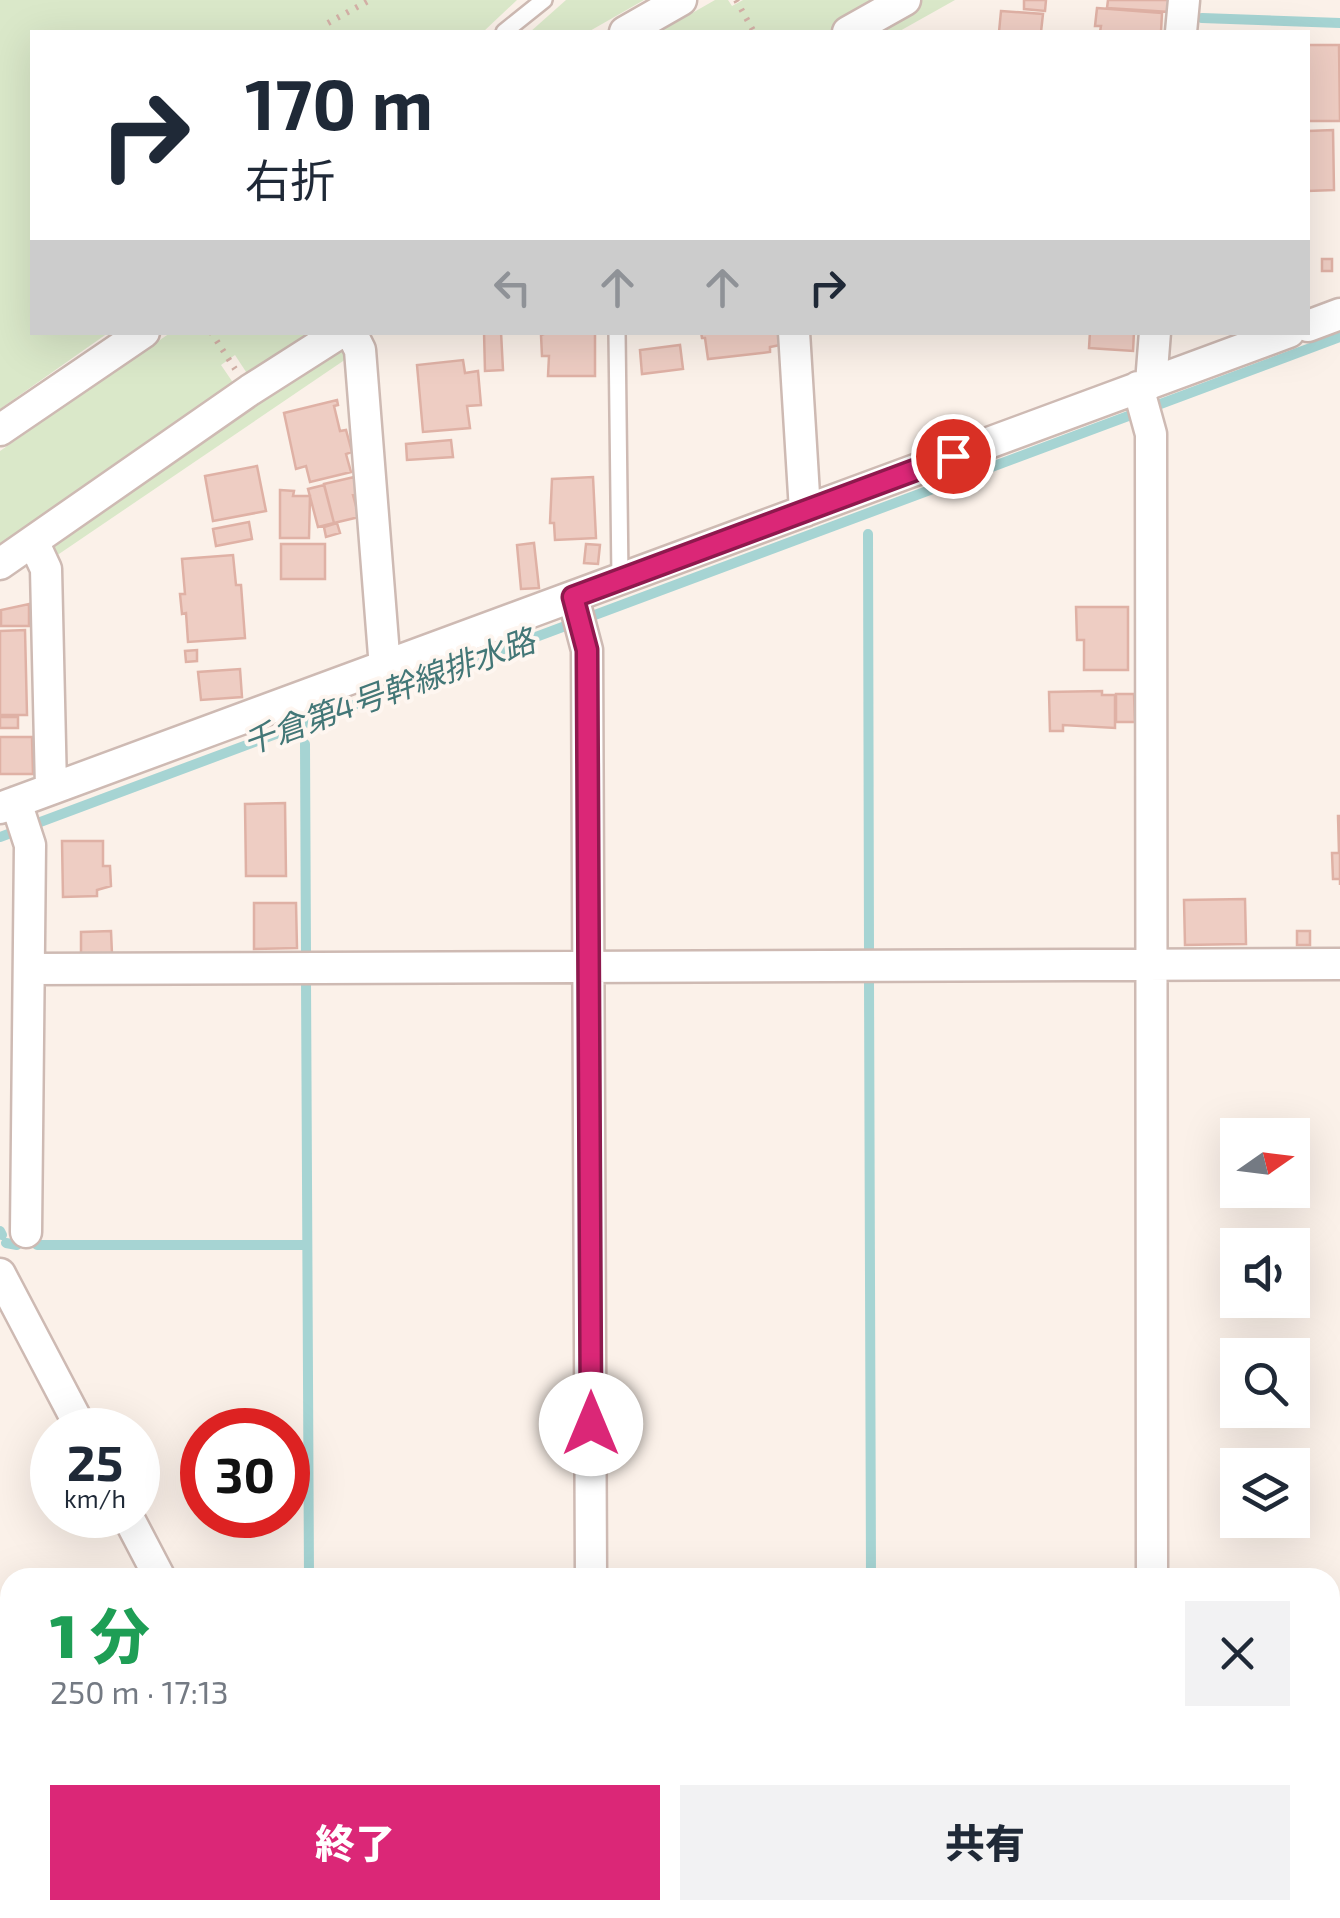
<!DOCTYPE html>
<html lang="ja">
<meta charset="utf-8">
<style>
body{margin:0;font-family:"Exo 2","Noto Sans JP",sans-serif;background:#f2f2f3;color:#1f2937;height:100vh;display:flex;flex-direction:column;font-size:38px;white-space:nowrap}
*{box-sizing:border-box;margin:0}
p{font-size:32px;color:#747a83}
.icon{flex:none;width:55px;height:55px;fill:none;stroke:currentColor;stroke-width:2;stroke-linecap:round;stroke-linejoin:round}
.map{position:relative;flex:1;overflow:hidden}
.drawer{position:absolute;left:0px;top:1568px;width:1340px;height:352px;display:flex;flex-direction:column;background:#fff;border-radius:30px 30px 0 0;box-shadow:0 10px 40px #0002}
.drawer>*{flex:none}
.banner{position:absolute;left:30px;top:30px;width:1280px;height:305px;border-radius:0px;box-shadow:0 10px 40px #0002;background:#fff;color:#1f2937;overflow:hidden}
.needle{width:65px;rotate:76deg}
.tools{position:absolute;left:1220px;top:1118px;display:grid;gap:20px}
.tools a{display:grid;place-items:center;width:90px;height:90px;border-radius:0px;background:#fff;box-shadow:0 10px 40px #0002;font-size:50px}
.speed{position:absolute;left:30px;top:1408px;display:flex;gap:20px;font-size:50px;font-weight:700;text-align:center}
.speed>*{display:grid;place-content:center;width:130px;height:130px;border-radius:50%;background:#fff;box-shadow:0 10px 40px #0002;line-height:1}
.speed small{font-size:25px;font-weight:400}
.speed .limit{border:15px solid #d22;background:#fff;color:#111}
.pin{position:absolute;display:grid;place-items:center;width:85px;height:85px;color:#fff;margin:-42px;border:5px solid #fff;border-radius:50%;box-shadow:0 2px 10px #0007}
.me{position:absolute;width:110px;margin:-55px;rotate:0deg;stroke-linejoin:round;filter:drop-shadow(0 0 8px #0008)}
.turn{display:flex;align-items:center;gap:35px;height:210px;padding:0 50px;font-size:45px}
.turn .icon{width:130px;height:130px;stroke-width:2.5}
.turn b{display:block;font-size:70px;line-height:85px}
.lanes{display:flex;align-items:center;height:95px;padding:0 50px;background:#0003;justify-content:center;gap:50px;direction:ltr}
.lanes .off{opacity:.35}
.round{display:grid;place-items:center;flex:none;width:105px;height:105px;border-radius:0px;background:#f2f2f3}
.headline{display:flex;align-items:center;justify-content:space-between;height:170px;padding:0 50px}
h1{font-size:60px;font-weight:800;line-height:75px;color:#1e9e55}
.button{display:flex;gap:20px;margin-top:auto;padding:20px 50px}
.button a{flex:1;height:115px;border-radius:0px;background:#db2777;color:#fff;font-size:40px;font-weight:800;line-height:115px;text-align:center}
.button a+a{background:#f2f2f3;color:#1f2937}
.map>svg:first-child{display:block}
.green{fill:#dae8c9}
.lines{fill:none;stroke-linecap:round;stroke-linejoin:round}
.stream{stroke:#a6d4d3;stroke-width:10}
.building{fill:#eecdc3;stroke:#dfb1a5;stroke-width:2.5}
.lane-casing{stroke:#cebab3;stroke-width:20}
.street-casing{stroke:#cebab3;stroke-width:35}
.secondary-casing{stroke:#d1b9b1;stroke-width:48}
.path{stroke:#d3b0a6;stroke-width:6;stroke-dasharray:2.5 8;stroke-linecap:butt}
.lane{stroke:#fff;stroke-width:15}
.street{stroke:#fff;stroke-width:30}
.secondary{stroke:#fff;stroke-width:42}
.route-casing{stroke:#8e194d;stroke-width:25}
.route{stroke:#db2777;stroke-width:18}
.labels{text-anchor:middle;stroke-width:8;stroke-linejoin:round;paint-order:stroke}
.water-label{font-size:32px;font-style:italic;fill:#437777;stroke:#fef6f0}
</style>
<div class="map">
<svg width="1340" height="1918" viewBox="0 0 1340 1918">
<rect width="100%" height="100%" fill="#fbf1e9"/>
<path class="green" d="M0 0H517L483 32H32V332L108 333 0 409Z
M566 0H644L588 32H530Z
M715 0H728L732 6 743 0H884L827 32H659Z
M916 0H955L898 32H858Z
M170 333H323L250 378 235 355 221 365 236 387 0 551V451Z
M332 346 345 348 349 357 56 556 53 537Z"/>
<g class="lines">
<path class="stream" d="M1202 18 1340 23
M868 534 869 952
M305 744 306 954
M0 837 1340 337
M306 981 309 1578
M869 981 871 1578
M0 1231 2 1235
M6 1243 17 1245
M37 1245H307
M0 1876 10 1895
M18 1910 22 1918
M871 1910V1918"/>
</g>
<path class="building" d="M1024 0H1046L1045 11 1024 9Z
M1108 0H1171L1170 12 1107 8Z
M1097 8 1162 13 1161 32H1100L1101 26H1095Z
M1001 11 1043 14 1041 32H999Z
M1308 45H1339L1340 121H1308Z
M1333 130 1334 190 1308 191V131Z
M1322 259H1332V271H1322Z
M484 332H501L503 370 485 371Z
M549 332H595V376H548L549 356H542L541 335Z
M701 332H778L780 345 770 347V352L708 359 705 338H702Z
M1090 332H1134L1133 351 1089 348Z
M680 345 683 369 642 374 640 350Z
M463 360 465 373 478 371 481 405 467 406 470 428 423 432 417 365Z
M337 400 338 405 334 406 340 431 346 430 352 452 346 454 351 472 310 482 306 466 296 469 284 413Z
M451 440 453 457 407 460 406 444Z
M257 466 266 511 213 521 205 476Z
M354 477 358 494 353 495 359 517 334 523 324 484Z
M593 477 596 538 555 540 554 523H550L552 479Z
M324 485 334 523 318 527 308 489Z
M280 490 294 491 293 496H310L309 538H280Z
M249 522 252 539 216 546 213 529Z
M337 523 340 533 326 537 324 527Z
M534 543 539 588 521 589 517 545Z
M281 544H325V579H281Z
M586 544 600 545 598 564 584 563Z
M233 555 236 585H241L245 638 188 642 186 613 182 614 180 594H185L182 559Z
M29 604V626H1V610Z
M1076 607H1128V670H1084V640H1077Z
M25 630 27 715H0V631Z
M197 650V661L186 662 185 651Z
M240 669 242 697 201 700 198 672Z
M1102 691V695H1115V728L1063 725V731H1050L1049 692Z
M1116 694H1134L1135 722H1116Z
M0 717H18V728H0Z
M0 737H32L33 774H0Z
M285 803 286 876H246L245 804Z
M1338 816H1340V885V879H1333L1332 853H1339Z
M62 841H103V866H110L111 886 97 890V896L63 897Z
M1245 899 1246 944 1185 945 1184 900Z
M254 903H296L297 948 254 949Z
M111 931 112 954 81 955V932Z
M1297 931H1310V945H1297Z"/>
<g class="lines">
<g class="lane-casing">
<path id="lane" d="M504 32 544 0
M617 332 620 579"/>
</g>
<g class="street-casing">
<path id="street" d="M625 32 681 0
M848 32 905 0
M1181 32 1184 0
M1308 326 1340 314
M351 332 360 350 385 668
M794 332 805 511
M1151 383 1155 332
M1138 387 1151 434 1152 1578
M0 430 144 332
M33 541 46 569 51 788
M0 564 250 390 341 332
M573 597 587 650 591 1578
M16 802 30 845 26 1232
M0 808 1289 332
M29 969 1340 964
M0 1274 82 1430
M127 1515 160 1578
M0 1738 10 1733
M1153 1910V1918
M592 1918V1910"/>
</g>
<g class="secondary-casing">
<path id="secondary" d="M1330 1843H1340
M328 1918 345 1910"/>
</g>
<path class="path" d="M736 0 754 32
M328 23 370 0
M211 332 235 369"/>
<use href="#lane" class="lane"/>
<use href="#street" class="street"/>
<use href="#secondary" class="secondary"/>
</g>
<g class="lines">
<g class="route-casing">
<path id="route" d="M591 1424 587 650 573 597 953 456"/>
</g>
<use href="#route" class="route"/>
</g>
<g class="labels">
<g class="water-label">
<text transform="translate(389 692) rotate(-20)" y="11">千倉第4号幹線排水路</text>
</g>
</g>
</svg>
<div class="tools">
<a><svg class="needle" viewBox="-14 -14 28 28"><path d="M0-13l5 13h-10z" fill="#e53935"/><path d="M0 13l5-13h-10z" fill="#747a83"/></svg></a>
<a><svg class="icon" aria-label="sound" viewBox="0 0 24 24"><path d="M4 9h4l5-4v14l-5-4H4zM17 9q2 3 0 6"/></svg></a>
<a><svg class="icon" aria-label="search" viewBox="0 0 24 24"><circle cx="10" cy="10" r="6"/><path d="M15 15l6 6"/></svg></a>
<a><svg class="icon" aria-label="layers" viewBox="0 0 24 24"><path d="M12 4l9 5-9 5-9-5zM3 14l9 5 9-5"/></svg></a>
</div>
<div class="speed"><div>25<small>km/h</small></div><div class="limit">30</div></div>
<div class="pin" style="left:953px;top:456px;background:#d93025"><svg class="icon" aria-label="arrive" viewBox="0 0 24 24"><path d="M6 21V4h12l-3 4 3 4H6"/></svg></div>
<svg class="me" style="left:591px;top:1424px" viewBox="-20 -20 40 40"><circle r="19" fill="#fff"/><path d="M0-13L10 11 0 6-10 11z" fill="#db2777"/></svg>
<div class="banner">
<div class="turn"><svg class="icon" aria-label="right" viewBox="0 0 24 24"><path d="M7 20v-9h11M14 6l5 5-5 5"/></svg><div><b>170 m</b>右折</div></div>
<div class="lanes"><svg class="icon off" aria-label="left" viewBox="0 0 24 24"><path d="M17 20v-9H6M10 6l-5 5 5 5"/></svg><svg class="icon off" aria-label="ahead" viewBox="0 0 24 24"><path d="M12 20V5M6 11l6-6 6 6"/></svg><svg class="icon off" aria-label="ahead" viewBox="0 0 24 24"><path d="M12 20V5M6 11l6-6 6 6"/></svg><svg class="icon" aria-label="right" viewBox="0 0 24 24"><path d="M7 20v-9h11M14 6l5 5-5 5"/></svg></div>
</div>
<section class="drawer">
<div class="headline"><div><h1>1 分</h1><p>250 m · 17:13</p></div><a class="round"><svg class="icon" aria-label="close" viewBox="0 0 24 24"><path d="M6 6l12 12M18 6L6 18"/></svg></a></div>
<div class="button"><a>終了</a><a>共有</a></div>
</section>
</div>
